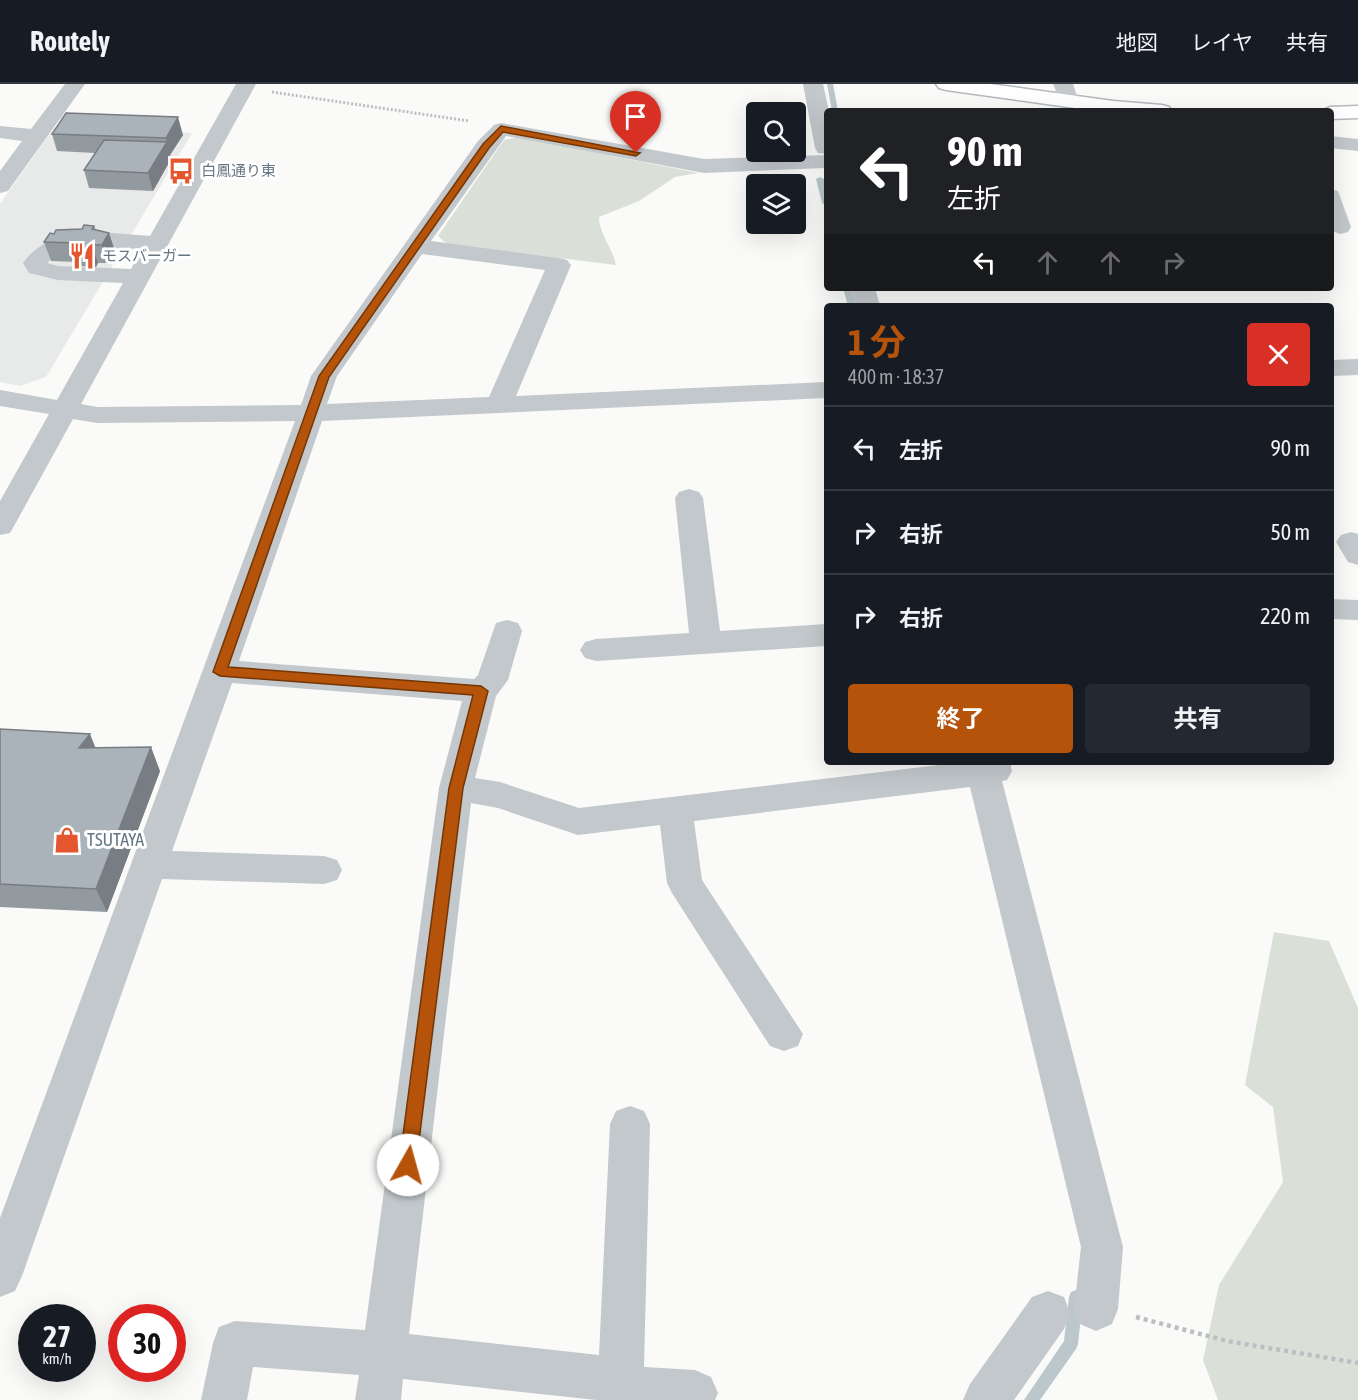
<!DOCTYPE html>
<html lang="ja">
<meta charset="utf-8">
<style>
body{margin:0;font-family:"Asap Condensed","Noto Sans JP",sans-serif;background:#242831;color:#f1f3f6;height:100vh;display:flex;flex-direction:column;font-size:22px;white-space:nowrap}
*{box-sizing:border-box;margin:0}
p{font-size:20px;color:#9ea1a6}
.icon{flex:none;width:33px;height:33px;fill:none;stroke:currentColor;stroke-width:2;stroke-linecap:round;stroke-linejoin:round}
.map{position:relative;flex:1;overflow:hidden}
.side{position:absolute;left:824px;top:219px;width:510px;height:462px;display:flex;flex-direction:column;background:#171b24;border-radius:6px;box-shadow:0 6px 24px #0002}
.side>*{flex:none}
.top-card{position:absolute;left:824px;top:24px;width:510px;height:183px;border-radius:6px;box-shadow:0 6px 24px #0002;background:#202124;color:#fff;overflow:hidden}
.controls{position:absolute;left:746px;top:18px;display:grid;gap:12px}
.controls a{display:grid;place-items:center;width:60px;height:60px;border-radius:6px;background:#171b24;box-shadow:0 6px 24px #0002;font-size:30px}
.speed{position:absolute;left:18px;top:1220px;display:flex;gap:12px;font-size:30px;font-weight:700;text-align:center}
.speed>*{display:grid;place-content:center;width:78px;height:78px;border-radius:50%;background:#171b24;box-shadow:0 6px 24px #0002;line-height:1}
.speed small{font-size:15px;font-weight:400}
.speed .limit{border:9px solid #d22;background:#fff;color:#111}
.pin{position:absolute;display:grid;place-items:center;width:51px;height:51px;color:#fff;margin:-62px -26px;border-radius:50% 50% 50% 0;rotate:-45deg;box-shadow:0 0 6px #0007}
.pin .icon{rotate:45deg}
.me{position:absolute;width:66px;margin:-33px;rotate:7deg;stroke-linejoin:round;filter:drop-shadow(0 0 4px #0008)}
.turn{display:flex;align-items:center;gap:21px;height:126px;padding:0 24px;font-size:27px}
.turn .icon{width:78px;height:78px;stroke-width:2.5}
.turn b{display:block;font-size:42px;line-height:51px}
.lanes{display:flex;align-items:center;height:57px;padding:0 24px;background:#0003;justify-content:center;gap:30px;direction:ltr}
.lanes .off{opacity:.35}
.round{display:grid;place-items:center;flex:none;width:63px;height:63px;border-radius:6px;background:#242831}
.head{display:flex;align-items:center;justify-content:space-between;height:102px;padding:0 24px}
h1{font-size:36px;font-weight:700;line-height:45px;color:#b45309}
.primary-button{display:flex;gap:12px;margin-top:auto;padding:12px 24px}
.primary-button a{flex:1;height:69px;border-radius:6px;background:#b45309;color:#fff;font-size:24px;font-weight:700;line-height:69px;text-align:center}
.primary-button a+a{background:#242831;color:#f1f3f6}
ul{padding:0;list-style:none}
li{display:flex;align-items:center;gap:18px;height:84px;padding:0 24px;border-top:2px solid #363941}
li div{flex:1}
li b{display:block;font-size:22px}
li em{font-style:normal}
header{display:flex;align-items:center;gap:36px;box-sizing:border-box;height:84px;padding:0 30px;background:#171b24;border-bottom:2px solid #363941}
header strong{font-size:28px}
nav{display:flex;gap:33px;margin-inline-start:auto;font-size:21px}
.map>svg:first-child{display:block}
.built{fill:#e8e9e9}
.green{fill:#dadfd7}
.lines{fill:none;stroke-linecap:round;stroke-linejoin:round}
.stream{fill:#bbc7cb;fill-rule:evenodd}
.highway-casing{stroke:#b4b9bd;stroke-width:3}
.path-far1{stroke:#bbbfc2;stroke-width:3;stroke-dasharray:2 2;stroke-linecap:butt}
.path{stroke:#bbbfc2;stroke-width:4.5;stroke-dasharray:4 4;stroke-linecap:butt}
.minor{fill:#c3c8cc;fill-rule:evenodd}
.highway{fill:#fff;fill-rule:evenodd}
.wall{fill:#929a9f}
.shaded-wall{fill:#777d82}
.building{fill:#aab3b9;stroke:#777d82;stroke-width:1.5}
.route{fill:#b45309;stroke:#753606;stroke-width:1.5}
.labels{text-anchor:middle;stroke-width:6;stroke-linejoin:round;paint-order:stroke}
.far-poi-label{font-size:15px;fill:#657683;stroke:#fff;text-anchor:start}
.poi-label{font-size:18px;fill:#657683;stroke:#fff;text-anchor:start}
</style>
<header>
<strong>Routely</strong>
<nav><a>地図</a><a>レイヤ</a><a>共有</a></nav>
</header>
<div class="map">
<svg width="1358" height="1316" viewBox="0 0 1358 1316">
<rect width="100%" height="100%" fill="#fafaf8"/>
<path class="built" d="M54 44 192 49 46 293 20 302 0 298V120Z"/>
<path class="green" d="M518 53 698 89 675 93 639 117 599 133C599 149 613 165 616 181L447 160 438 152 504 56Z
M1274 848 1329 857 1358 924V1316H1218L1203 1276 1219 1201 1283 1098 1273 1023 1245 1001Z"/>
<g class="lines">
<path class="stream" d="M827 0H833L838 27H832Z
M820 93 824 95 826 107V121L822 119 816 95Z
M843 204H851L856 222H848Z
M1076 1206 1081 1208 1083 1213 1078 1260 1076 1265 1040 1316H1024L1064 1257 1069 1213 1071 1208Z"/>
<g class="highway-casing">
<path id="highway" d="M936 0H990L1113 17 1162 21 1169 23 1172 27H1097L946 6 939 4Z
M1358 22V34L1330 35V27H1321L1330 23Z"/>
</g>
<path class="path-far1" d="M272 8 469 37"/>
<path class="path" d="M1136 1233 1227 1257 1358 1279"/>
<path class="minor" d="M65 0H85L8 107 0 109V87L22 57 0 54V42L31 45Z
M236 0H256L81 320 97 323 301 321 311 292 478 57 494 41 501 39 704 75 826 71V84L704 89 506 52 431 157 559 174 567 176 571 181 516 312 826 298V314L322 337 239 577 474 595 478 591 496 539 507 536 518 539 522 547 508 596 496 612 475 694 500 698 579 724 964 678H1010L1012 687 1007 696 1002 697 1123 1163 1118 1225 1112 1240 1096 1247 1080 1240 1074 1225 1081 1163 970 703 694 737 702 796 803 950 798 962 784 967 770 962 672 809 667 799 660 741 578 751 498 724 471 719 409 1250 599 1271 610 1040 616 1027 630 1022 644 1027 650 1040 644 1283 695 1286 711 1293 718 1309 715 1316H596L403 1295 401 1316H355L359 1291 253 1283 247 1316H201L213 1259 219 1243 235 1237 365 1246 439 704 462 617 232 599 172 767 324 772 337 776 342 786 337 796 324 800 162 795 22 1192 15 1207 0 1213V1134L295 337 97 339 73 335 14 442 10 449 0 451V417L49 330 0 322V306L57 316 123 199 58 196 29 189 23 179C51 139 108 149 150 152ZM91 163 142 165 131 185 58 182 47 179C59 166 74 164 91 163ZM422 170 545 186 489 313 327 320 337 292Z
M803 0H823L829 27H826V70L818 69 815 64Z
M1053 0H1073L1078 15 1075 19H1061Z
M1330 52 1358 55V67L1330 64Z
M1330 105 1338 107 1351 143 1348 148 1340 150 1330 146Z
M851 204H875L880 222H856Z
M1358 275V291L1330 292V276Z
M689 405 699 408 703 414 720 547 826 540V562L596 577 585 574 580 566 585 558 596 555 689 549 675 414 679 408Z
M1351 448 1358 450V481L1348 478 1336 458 1341 451Z
M1330 515 1358 516V536L1330 535Z
M1048 1207 1064 1213 1070 1229 1064 1245 1014 1316H963L970 1300 1032 1213Z"/>
<use href="#highway" class="highway"/>
</g>
<path class="wall" d="M52 50 183 51 170 71 171 75 153 107 89 104 84 86 95 69 57 67Z
M94 142 96 146 115 167 108 179H98L96 183 80 182 79 178 51 177 44 158 54 150 82 145Z
M0 645 96 664 160 687 107 828 0 823Z"/>
<path class="shaded-wall" d="M178 33 183 51 170 71 171 75 153 107 148 89 167 58 166 54Z
M109 149 115 167 108 179 102 161Z
M92 161 98 179 96 183 90 164Z
M90 650 100 675 79 664Z
M151 663 160 687 107 828 96 805Z"/>
<path class="building" d="M66 29 178 33 166 54 52 50Z
M104 56 167 58 148 89 84 86Z
M84 141 94 142 92 145 109 149 102 161H92L90 164H74L77 159 44 158 50 149 54 150 56 146 82 145Z
M0 645 90 650 79 664 151 663 96 805 0 800Z"/>
<path class="route" d="M501 42 640 69 636 72 503 48 489 64 329 293 228 583 481 602 488 607 463 704 416 1081 414 1087 408 1089 402 1087 399 1081 449 704 473 611 220 592 213 588 319 292 483 60Z"/>
<defs>
<g id="bus-bare" transform="scale(2.07)"><path d="M-5-6H5V4H4V6H2V4H-2V6H-4V4H-5ZM-3.5-4V0h7V-4ZM-3.5 1.2v1.5H-2V1.2ZM2 1.2v1.5H3.5V1.2Z" fill="#e4572e" stroke="#fff" stroke-width="2.5" paint-order="stroke"/></g>
<g id="restaurant-bare" transform="scale(2.07)"><path d="M-5-6h1v4h1v-4h1v4h1v-4h1v5L-1.5 .5V6h-2V.5L-5-1ZM5-6V6H3V1.5H1.5Q1.5-4 5-6Z" fill="#e4572e" stroke="#fff" stroke-width="2.5" paint-order="stroke"/></g>
<g id="shop-bare" transform="scale(2.07)"><path d="M-5-2.5h2.3a2.7 3.5 0 0 1 5.4 0H5L5.5 6h-11ZM-1.5-2.5h3a1.5 2.3 0 0 0-3 0Z" fill="#e4572e" stroke="#fff" stroke-width="2.5" paint-order="stroke"/></g>
</defs>
<g fill-rule="evenodd">
<use href="#bus-bare" x="181" y="87"/>
<use href="#restaurant-bare" x="82" y="172"/>
<use href="#shop-bare" x="67" y="756"/>
</g>
<g class="labels">
<g class="far-poi-label">
<text x="201" y="92">白鳳通り東</text>
<text x="102" y="177">モスバーガー</text>
</g>
<g class="poi-label">
<text x="87" y="762">TSUTAYA</text>
</g>
</g>
</svg>
<div class="controls">
<a><svg class="icon" aria-label="search" viewBox="0 0 24 24"><circle cx="10" cy="10" r="6"/><path d="M15 15l6 6"/></svg></a>
<a><svg class="icon" aria-label="layers" viewBox="0 0 24 24"><path d="M12 4l9 5-9 5-9-5zM3 14l9 5 9-5"/></svg></a>
</div>
<div class="speed"><div>27<small>km/h</small></div><div class="limit">30</div></div>
<div class="pin" style="left:636px;top:69px;background:#d93025"><svg class="icon" aria-label="arrive" viewBox="0 0 24 24"><path d="M6 21V4h12l-3 4 3 4H6"/></svg></div>
<svg class="me" style="left:408px;top:1081px" viewBox="-20 -20 40 40"><circle r="19" fill="#fff"/><path d="M0-13L10 11 0 6-10 11z" fill="#b45309"/></svg>
<div class="top-card">
<div class="turn"><svg class="icon" aria-label="left" viewBox="0 0 24 24"><path d="M17 20v-9H6M10 6l-5 5 5 5"/></svg><div><b>90 m</b>左折</div></div>
<div class="lanes"><svg class="icon" aria-label="left" viewBox="0 0 24 24"><path d="M17 20v-9H6M10 6l-5 5 5 5"/></svg><svg class="icon off" aria-label="ahead" viewBox="0 0 24 24"><path d="M12 20V5M6 11l6-6 6 6"/></svg><svg class="icon off" aria-label="ahead" viewBox="0 0 24 24"><path d="M12 20V5M6 11l6-6 6 6"/></svg><svg class="icon off" aria-label="right" viewBox="0 0 24 24"><path d="M7 20v-9h11M14 6l5 5-5 5"/></svg></div>
</div>
<section class="side">
<div class="head"><div><h1>1 分</h1><p>400 m · 18:37</p></div><a class="round" style="background:#d93025;color:#fff"><svg class="icon" aria-label="close" viewBox="0 0 24 24"><path d="M6 6l12 12M18 6L6 18"/></svg></a></div>
<ul>
<li><svg class="icon" aria-label="left" viewBox="0 0 24 24"><path d="M17 20v-9H6M10 6l-5 5 5 5"/></svg><div><b>左折</b></div><em>90 m</em></li>
<li><svg class="icon" aria-label="right" viewBox="0 0 24 24"><path d="M7 20v-9h11M14 6l5 5-5 5"/></svg><div><b>右折</b></div><em>50 m</em></li>
<li><svg class="icon" aria-label="right" viewBox="0 0 24 24"><path d="M7 20v-9h11M14 6l5 5-5 5"/></svg><div><b>右折</b></div><em>220 m</em></li>
</ul>
<div class="primary-button"><a>終了</a><a>共有</a></div>
</section>
</div>
